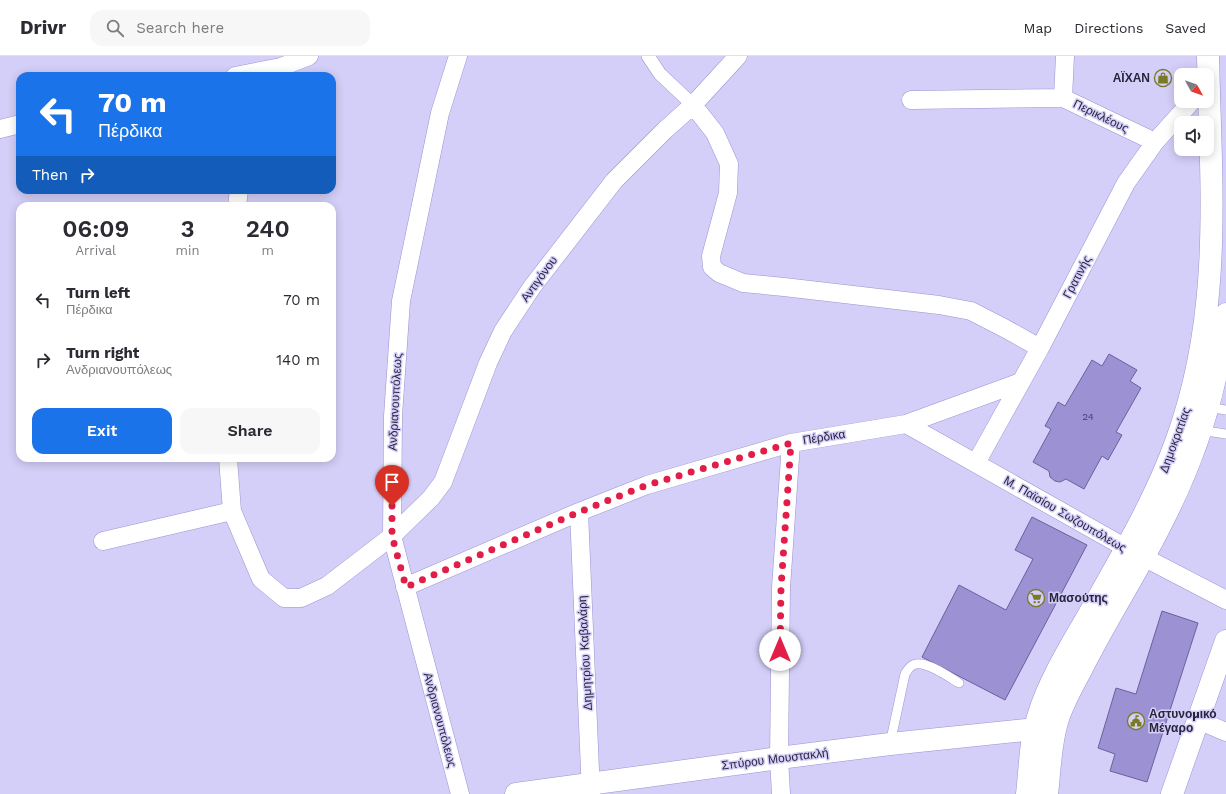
<!DOCTYPE html>
<meta charset="utf-8">
<style>
body{margin:0;font-family:"Work Sans",sans-serif;background:#f7f7f7;color:#2b2b33;height:100vh;display:flex;flex-direction:column;font-size:15px;white-space:nowrap}
*{box-sizing:border-box;margin:0}
p{font-size:13px;color:#7c7c81}
.icon{flex:none;width:22px;height:22px;fill:none;stroke:currentColor;stroke-width:2;stroke-linecap:round;stroke-linejoin:round}
.map{position:relative;flex:1;overflow:hidden}
.details{position:absolute;left:16px;top:146px;width:320px;height:260px;display:flex;flex-direction:column;background:#fff;border-radius:12px;box-shadow:0 2px 10px #0003}
.details>*{flex:none}
.guide{position:absolute;left:16px;top:16px;width:320px;height:122px;border-radius:12px;box-shadow:0 2px 10px #0003;background:#1a73e8;color:#fff;overflow:hidden}
.needle{width:26px;rotate:130deg}
.tools{position:absolute;left:1174px;top:12px;display:grid;gap:8px}
.tools a{display:grid;place-items:center;width:40px;height:40px;border-radius:8px;background:#fff;box-shadow:0 2px 10px #0003;font-size:20px}
.pin{position:absolute;display:grid;place-items:center;width:34px;height:34px;color:#fff;margin:-41px -17px;border-radius:50% 50% 50% 0;rotate:-45deg;box-shadow:0 0 4px #0007}
.pin .icon{rotate:45deg}
.me{position:absolute;width:44px;margin:-22px;rotate:0deg;stroke-linejoin:round;filter:drop-shadow(0 0 3px #0008)}
.turn{display:flex;align-items:center;gap:14px;height:84px;padding:0 16px;font-size:18px}
.turn .icon{width:52px;height:52px;stroke-width:2.5}
.turn b{display:block;font-size:28px;line-height:34px}
.then{display:flex;align-items:center;height:38px;padding:0 16px;background:#0003;gap:8px;font-size:15px}
.eta{display:flex;justify-content:space-evenly;align-items:center;height:68px;text-align:center}
.eta b{font-size:24px;font-weight:600;line-height:28px}
.button{display:flex;gap:8px;margin-top:auto;padding:8px 16px}
.button a{flex:1;height:46px;border-radius:12px;background:#1a73e8;color:#fff;font-size:16px;font-weight:600;line-height:46px;text-align:center}
.button a+a{background:#f7f7f7;color:#2b2b33}
ul{padding:0;list-style:none}
li{display:flex;align-items:center;gap:12px;height:60px;padding:0 16px}
li div{flex:1}
li b{display:block;font-size:15px}
li em{font-style:normal}
header{display:flex;align-items:center;gap:24px;box-sizing:border-box;height:56px;padding:0 20px;background:#fff;border-bottom:1px solid #e1e1e2}
header strong{font-size:19px}
nav{display:flex;gap:22px;margin-inline-start:auto;font-size:14px}
.search{width:280px;height:36px;background:#f7f7f7;display:flex;align-items:center;gap:10px;box-sizing:border-box;padding:0 14px;border-radius:12px;color:#7c7c81;font-size:15px}
.map>svg:first-child{display:block}
.building{fill:#9c92d3;stroke:#6b609d}
.lines{fill:none;stroke-linecap:round;stroke-linejoin:round}
.service-casing{stroke:#9d92d3;stroke-width:10}
.pedestrian-casing{stroke:#9d92d3;stroke-width:14}
.minor-casing{stroke:#9d92d3;stroke-width:19}
.tertiary-casing{stroke:#9d92d3;stroke-width:23}
.service{stroke:#fff;stroke-width:9}
.pedestrian{stroke:#fff;stroke-width:13}
.minor{stroke:#fff;stroke-width:18}
.tertiary{stroke:#fff;stroke-width:22}
.route{stroke:#e11d48;stroke-width:7;stroke-dasharray:0 12.6}
.labels{text-anchor:middle;stroke-width:3;stroke-linejoin:round;paint-order:stroke}
.number-label{font-size:10px;fill:#464063}
.poi-label{font-size:12px;font-weight:bold;fill:#29243e;stroke:#d4cff8;text-anchor:start}
.street-label{font-size:12px;fill:#29243e;stroke:#d4cff8}
</style>
<header>
<strong>Drivr</strong>
<div class="search"><svg class="icon" aria-label="search" viewBox="0 0 24 24"><circle cx="10" cy="10" r="6"/><path d="M15 15l6 6"/></svg>Search here</div>
<nav><a>Map</a><a>Directions</a><a>Saved</a></nav>
</header>
<div class="map">
<svg width="1226" height="738" viewBox="0 0 1226 738">
<rect width="100%" height="100%" fill="#d4cff8"/>
<path class="building" d="M1109 298 1137 314 1130 325 1141 332 1116 376 1122 379 1108 404 1102 400 1084 433 1066 423 1060 426 1055 425 1050 421 1049 415 1033 406 1051 373 1045 370 1058 346 1065 350 1092 304 1102 310Z
M1032 461 1087 489 1005 644 922 601 959 529 1006 554 1033 503 1015 494Z
M1162 555 1198 567 1147 726 1110 715 1115 698 1098 692 1116 632 1136 638Z"/>
<g class="lines">
<g class="service-casing">
<path id="service" d="M1208 351 1226 354
M1200 374 1226 378
M890 688 905 618C907 615 909 611 913 609 924 603 949 621 959 627"/>
</g>
<g class="pedestrian-casing">
<path id="pedestrian" d="M648 0 660 18 693 49"/>
</g>
<g class="minor-casing">
<path id="minor" d="M458 0 440 57 401 245 393 360 392 480 460 738
M1065 0 1063 42 1155 86
M235 20 281 11 309 0
M911 44 1063 42
M693 49 715 77 729 108 728 137 711 200 712 211 719 217 743 227 784 231 939 249 971 255 1006 273 1040 292
M0 73 20 68
M237 150 239 134
M906 368 1126 492 1226 544
M228 402 232 455 261 523 284 542H301L327 530 392 480 431 442 443 426 488 307 503 275 532 231 614 125 665 74 693 49 738 0
M976 407 1040 292 1126 127 1155 86 1192 45
M579 456 591 738
M103 485 232 455
M405 531 579 456 647 429 791 387 906 368 1021 326
M1198 664 1226 676
M781 738 779 702 781 532 791 387"/>
</g>
<g class="tertiary-casing">
<path id="tertiary" d="M516 738 779 702 890 688 1035 673
M1027 738C1030 713 1030 685 1038 661 1048 627 1070 591 1088 560 1120 503 1154 447 1176 386 1223 258 1211 133 1208 0
M1047 738C1050 714 1050 689 1057 666 1062 648 1072 631 1081 614 1106 564 1136 518 1161 468 1195 402 1218 332 1226 258
M1172 738 1226 585"/>
</g>
<use href="#service" class="service"/>
<use href="#pedestrian" class="pedestrian"/>
<use href="#minor" class="minor"/>
<use href="#tertiary" class="tertiary"/>
</g>
<g class="lines">
<path class="route" d="M392 450V480L406 531 579 456 647 429 791 387 781 532 780 594"/>
</g>
<defs>
<g id="shop-ring" transform="scale(0.9)"><circle r="9.5" fill="#d4cff8" stroke="#797b24" stroke-width="1.5"/><path d="M-5-2.5h2.3a2.7 3.5 0 0 1 5.4 0H5L5.5 6h-11ZM-1.5-2.5h3a1.5 2.3 0 0 0-3 0Z" fill="#797b24"/></g>
<g id="supermarket-ring" transform="scale(0.9)"><circle r="9.5" fill="#d4cff8" stroke="#797b24" stroke-width="1.5"/><path d="M-6-5.5h2.5l.6 2H6L4.5 2H-2.5L-4.4-4H-6ZM-1.5 3.2a1.3 1.3 0 1 0 .1 0ZM3 3.2a1.3 1.3 0 1 0 .1 0Z" fill="#797b24"/></g>
<g id="civic-ring" transform="scale(0.9)"><circle r="9.5" fill="#d4cff8" stroke="#797b24" stroke-width="1.5"/><path d="M-.6-6.5H3V-4.5H.6V-3L4-1V1h2V6H-6V1h2V-1L-.6-3ZM-1.2 2.5V6h2.4V2.5Z" fill="#797b24"/></g>
</defs>
<g fill-rule="evenodd">
<use href="#shop-ring" x="1163" y="22"/>
<use href="#supermarket-ring" x="1036" y="542"/>
<use href="#civic-ring" x="1136" y="665"/>
</g>
<g class="labels">
<g class="number-label">
<text x="1088" y="364">24</text>
</g>
<g class="poi-label">
<text x="1150" y="26" text-anchor="end">ΑΪΧΑΝ</text>
<text x="1049" y="546">Μασούτης</text>
<text x="1149" y="662">Αστυνομικό<tspan x="1149" dy="14">Μέγαρο</tspan></text>
</g>
<g class="street-label">
<text transform="translate(1101 60) rotate(26)" y="4">Περικλέους</text>
<text transform="translate(1077 221) rotate(-62)" y="4">Γρατινής</text>
<text transform="translate(539 223) rotate(-54)" y="4">Αντιγόνου</text>
<text transform="translate(395 346) rotate(-87)" y="4">Ανδριανουπόλεως</text>
<text transform="translate(824 381) rotate(-9)" y="4">Πέρδικα</text>
<text transform="translate(1175 384) rotate(-70)" y="4">Δημοκρατίας</text>
<text transform="translate(1065 458) rotate(30)" y="4">Μ. Παϊσίου Σωζουπόλεως</text>
<text transform="translate(585 597) rotate(-93)" y="4">Δημητρίου Καβαλάρη</text>
<text transform="translate(440 664) rotate(75)" y="4">Ανδριανουπόλεως</text>
<text transform="translate(775 703) rotate(-7)" y="4">Σπύρου Μουστακλή</text>
</g>
</g>
</svg>
<div class="tools">
<a><svg class="needle" viewBox="-14 -14 28 28"><path d="M0-13l5 13h-10z" fill="#e53935"/><path d="M0 13l5-13h-10z" fill="#7c7c81"/></svg></a>
<a><svg class="icon" aria-label="sound" viewBox="0 0 24 24"><path d="M4 9h4l5-4v14l-5-4H4zM17 9q2 3 0 6"/></svg></a>
</div>
<div class="pin" style="left:392px;top:450px;background:#d93025"><svg class="icon" aria-label="arrive" viewBox="0 0 24 24"><path d="M6 21V4h12l-3 4 3 4H6"/></svg></div>
<svg class="me" style="left:780px;top:594px" viewBox="-20 -20 40 40"><circle r="19" fill="#fff"/><path d="M0-13L10 11 0 6-10 11z" fill="#e11d48"/></svg>
<div class="guide">
<div class="turn"><svg class="icon" aria-label="left" viewBox="0 0 24 24"><path d="M17 20v-9H6M10 6l-5 5 5 5"/></svg><div><b>70 m</b>Πέρδικα</div></div>
<div class="then">Then<svg class="icon" aria-label="right" viewBox="0 0 24 24"><path d="M7 20v-9h11M14 6l5 5-5 5"/></svg></div>
</div>
<section class="details">
<div class="eta">
<div><b>06:09</b><p>Arrival</p></div>
<div><b>3</b><p>min</p></div>
<div><b>240</b><p>m</p></div>
</div>
<ul>
<li><svg class="icon" aria-label="left" viewBox="0 0 24 24"><path d="M17 20v-9H6M10 6l-5 5 5 5"/></svg><div><b>Turn left</b><p>Πέρδικα</p></div><em>70 m</em></li>
<li><svg class="icon" aria-label="right" viewBox="0 0 24 24"><path d="M7 20v-9h11M14 6l5 5-5 5"/></svg><div><b>Turn right</b><p>Ανδριανουπόλεως</p></div><em>140 m</em></li>
</ul>
<div class="button"><a>Exit</a><a>Share</a></div>
</section>
</div>
